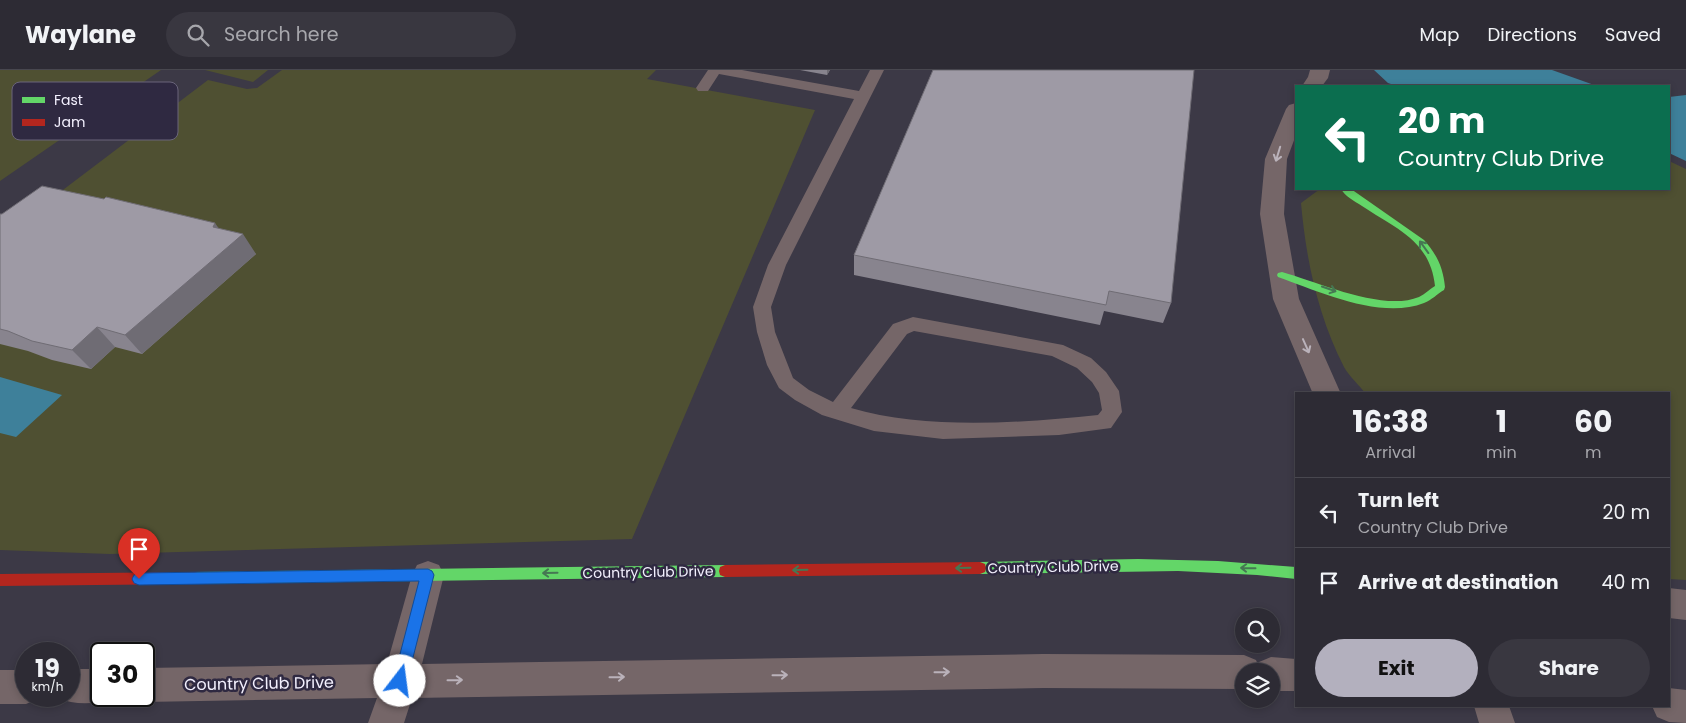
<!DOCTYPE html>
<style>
body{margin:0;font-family:Poppins,sans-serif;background:#393740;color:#f1f3f6;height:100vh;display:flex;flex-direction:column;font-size:19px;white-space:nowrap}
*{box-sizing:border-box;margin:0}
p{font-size:16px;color:#a7a7ac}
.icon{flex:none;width:28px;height:28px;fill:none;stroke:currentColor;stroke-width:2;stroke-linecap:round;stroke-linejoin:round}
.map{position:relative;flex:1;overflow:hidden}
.drawer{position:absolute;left:1295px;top:322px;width:375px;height:315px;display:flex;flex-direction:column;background:#2d2b34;border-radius:0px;box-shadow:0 2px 8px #0003,0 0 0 1px #48474f}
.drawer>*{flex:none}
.top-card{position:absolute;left:1295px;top:15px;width:375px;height:105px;border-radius:0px;box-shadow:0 2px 8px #0003,0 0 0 1px #48474f;background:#0b6e4f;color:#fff;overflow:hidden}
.buttons{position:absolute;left:1235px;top:538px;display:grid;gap:10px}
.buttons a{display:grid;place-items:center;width:45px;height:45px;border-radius:50%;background:#2d2b34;box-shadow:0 2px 8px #0003,0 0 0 1px #48474f;font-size:25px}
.speed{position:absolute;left:15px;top:572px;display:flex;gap:10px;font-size:25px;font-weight:700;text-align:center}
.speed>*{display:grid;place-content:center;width:65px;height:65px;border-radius:50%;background:#2d2b34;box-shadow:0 2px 8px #0003,0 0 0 1px #48474f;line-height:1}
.speed small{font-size:12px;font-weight:400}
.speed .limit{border:2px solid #111;border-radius:8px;background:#fff;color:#111}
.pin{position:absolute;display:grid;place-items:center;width:42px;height:42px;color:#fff;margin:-51px -21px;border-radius:50% 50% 50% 0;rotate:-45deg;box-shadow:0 0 5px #0007}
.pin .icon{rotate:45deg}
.me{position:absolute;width:55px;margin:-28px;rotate:15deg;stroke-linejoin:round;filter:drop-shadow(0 0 4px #0008)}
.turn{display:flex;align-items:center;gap:18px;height:105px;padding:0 20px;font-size:22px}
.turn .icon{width:65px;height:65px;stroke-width:2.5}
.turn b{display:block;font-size:35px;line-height:42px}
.eta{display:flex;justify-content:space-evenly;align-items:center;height:85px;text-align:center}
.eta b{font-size:30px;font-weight:700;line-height:35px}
.button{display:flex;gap:10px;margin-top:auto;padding:10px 20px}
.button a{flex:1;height:58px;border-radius:30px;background:#b3b0be;color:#111;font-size:20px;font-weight:700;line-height:58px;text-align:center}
.button a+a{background:#393740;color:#f1f3f6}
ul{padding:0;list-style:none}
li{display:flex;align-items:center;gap:15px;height:70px;padding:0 20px;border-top:1px solid #48474f}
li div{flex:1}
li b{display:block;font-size:19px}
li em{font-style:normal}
header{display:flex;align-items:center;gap:30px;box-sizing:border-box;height:70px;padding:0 25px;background:#2d2b34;border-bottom:1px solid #48474f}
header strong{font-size:24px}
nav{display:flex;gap:28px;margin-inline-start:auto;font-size:18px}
.search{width:350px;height:45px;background:#393740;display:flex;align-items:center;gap:12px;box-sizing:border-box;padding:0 18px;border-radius:28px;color:#a7a7ac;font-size:19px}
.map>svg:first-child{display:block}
.green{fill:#4f5032}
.water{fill:#3e809a}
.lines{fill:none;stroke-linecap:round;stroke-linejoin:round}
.lane{fill:#756668;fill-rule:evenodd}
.street{fill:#756668;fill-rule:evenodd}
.fast{fill:#63d668;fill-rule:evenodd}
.jam{fill:#b3261e;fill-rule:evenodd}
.wall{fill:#88848e}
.shaded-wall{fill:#6f6c74}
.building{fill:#9e9aa5;stroke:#6f6c74}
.oneway{stroke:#bab2ba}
.oneway2{stroke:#467753}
.route{fill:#1a73e8;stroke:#114b97}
.labels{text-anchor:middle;stroke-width:5;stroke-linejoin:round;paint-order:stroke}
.street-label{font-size:14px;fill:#f3f0fe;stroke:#2f2941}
.near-street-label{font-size:16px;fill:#f3f0fe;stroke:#2f2941}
.key{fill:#2f2941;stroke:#6a657a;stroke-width:1}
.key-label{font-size:14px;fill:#f3f0fe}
</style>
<header>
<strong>Waylane</strong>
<div class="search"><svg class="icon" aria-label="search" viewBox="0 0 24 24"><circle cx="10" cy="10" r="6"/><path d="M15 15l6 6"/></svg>Search here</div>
<nav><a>Map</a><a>Directions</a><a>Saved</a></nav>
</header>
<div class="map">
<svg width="1686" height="653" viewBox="0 0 1686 653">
<rect width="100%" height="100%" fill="#3c3946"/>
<path class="green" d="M0 0H161L0 111Z
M205 0H268L253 12Z
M282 0H656L647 9 815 40 632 469 110 484 0 480V181L47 132 208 10 247 19 257 18Z
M1669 91 1686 99V510L1669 509V324H1366C1359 315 1349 306 1344 297 1318 246 1306 190 1301 133L1320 119H1669Z"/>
<path class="water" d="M1374 0H1552L1597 16H1397L1388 13Z
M1686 25V91L1669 83V27Z
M0 307 62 325 16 367 0 363Z"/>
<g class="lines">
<path class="lane" d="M708 0H742L859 21 870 0H884L786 195 771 237 775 262 793 308 809 320 833 332 893 254 913 247 1063 275 1091 288 1106 302 1119 321 1122 342 1111 358 1059 365 943 369 874 361 822 345 795 330 779 318 767 295 757 262 753 237 768 195 854 29 719 4 708 21H698L696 18ZM914 261 1052 286 1077 298 1092 312 1099 323 1102 340 1098 345C1022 353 925 360 851 338L907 264Z"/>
<path class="street" d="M1310 0H1330L1328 8 1322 16H1302L1308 7Z
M1296 33V65L1287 89 1284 144 1299 229 1341 324H1313L1273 229 1260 144 1265 89 1286 39 1289 35Z
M428 491 439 495 444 505 422 594 1043 584 1244 585 1256 590 1258 595 1259 592 1271 587 1296 589V621H1271V601H1244V619L1043 618 412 628 404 653H368L377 628 144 632 132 627 144 626V598L387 594 412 505 417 495Z
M1669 518 1686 520V550L1669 548Z
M69 599H101V626H114L113 628C95 635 75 635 57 628L56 626H69Z
M0 600H26V626H39L38 629 26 634H0Z
M1669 618 1686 620V653L1669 652 1657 647 1652 636H1669Z
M1474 636H1509L1515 653H1479Z"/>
<path class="fast" d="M1341 119H1351L1424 170C1437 185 1443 197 1445 217L1444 220C1437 224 1432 230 1424 233 1381 250 1320 222 1278 207L1277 205 1278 203 1282 202C1318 212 1383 242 1419 227 1425 224 1430 219 1435 216 1430 170 1396 159 1362 136 1354 131 1345 126 1341 119Z
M1138 489 1218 491 1296 497V509L1257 505 1178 501 980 504 975 502 974 498 975 494 980 492Z
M725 495 730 497 731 501 730 505 725 507 195 514 190 512 188 508 190 504 195 502Z"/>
<path class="jam" d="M980 492 985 494 986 498 985 502 980 504 725 507 720 505 719 501 720 497 725 495Z
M195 502 200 504 202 508 200 512 195 514 0 516V504Z"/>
</g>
<path class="wall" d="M800 0H830L827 5Z
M933 0 1171 233 1163 253 1104 241 1100 255 854 205V185Z
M0 144 219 158 256 184 142 284 115 277 91 299 52 290 28 281 0 274Z"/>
<path class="shaded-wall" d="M827 0H830L827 5Z
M215 153 229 173 213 157Z
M243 164 256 184 142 284 125 265Z
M97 257 115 277 91 299 72 280Z"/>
<path class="building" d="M933 0H1194L1171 233 1109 221 1106 235 854 185Z
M42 116 104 129 106 127 215 153 213 157 243 164 125 265 97 257 72 280 32 271 8 261 0 259V144H2Z"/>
<defs><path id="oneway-shaft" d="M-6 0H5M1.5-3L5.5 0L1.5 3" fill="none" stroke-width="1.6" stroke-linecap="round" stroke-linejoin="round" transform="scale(1.25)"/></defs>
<g class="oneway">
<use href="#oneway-shaft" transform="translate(1278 84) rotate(107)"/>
<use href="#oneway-shaft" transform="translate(1306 276) rotate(66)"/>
<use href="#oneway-shaft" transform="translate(942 602) rotate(-1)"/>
<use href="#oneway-shaft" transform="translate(780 605) rotate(-1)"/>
<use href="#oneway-shaft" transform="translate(617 607) rotate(-1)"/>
<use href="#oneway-shaft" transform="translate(455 610) rotate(-1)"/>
</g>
<g class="oneway2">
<use href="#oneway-shaft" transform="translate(1424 177) rotate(-126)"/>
<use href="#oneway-shaft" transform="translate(1329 219) rotate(19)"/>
<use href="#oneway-shaft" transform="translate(963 498) rotate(179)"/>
<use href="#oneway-shaft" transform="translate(1248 498) rotate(-179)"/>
<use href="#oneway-shaft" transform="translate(800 500) rotate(179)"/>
<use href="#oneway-shaft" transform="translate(550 503) rotate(179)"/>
</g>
<path class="route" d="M428 499 432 501 434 505 407 611 405 616 400 618 395 616 393 611 419 511 139 515 134 513 132 509 134 505 139 503Z"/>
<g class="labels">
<g class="street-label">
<text transform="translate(1053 497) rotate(-1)" y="5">Country Club Drive</text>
<text transform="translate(648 502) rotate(-1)" y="5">Country Club Drive</text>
</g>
<g class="near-street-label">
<text transform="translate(259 613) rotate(-1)" y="6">Country Club Drive</text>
</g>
</g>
<rect x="12" y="12" width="166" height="58" rx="8" class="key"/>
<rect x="22" y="27" width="23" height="6" fill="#63d668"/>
<rect x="22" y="49" width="23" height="7" fill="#b3261e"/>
<g class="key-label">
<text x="54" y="35">Fast</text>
<text x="54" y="57">Jam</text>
</g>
</svg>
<div class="buttons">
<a><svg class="icon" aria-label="search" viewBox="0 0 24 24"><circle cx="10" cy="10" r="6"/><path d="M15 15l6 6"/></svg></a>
<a><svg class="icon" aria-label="layers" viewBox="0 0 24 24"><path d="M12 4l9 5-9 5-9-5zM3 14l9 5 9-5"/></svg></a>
</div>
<div class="speed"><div>19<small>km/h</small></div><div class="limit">30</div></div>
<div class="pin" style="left:139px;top:509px;background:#d93025"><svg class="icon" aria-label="arrive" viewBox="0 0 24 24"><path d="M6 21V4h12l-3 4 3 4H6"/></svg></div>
<svg class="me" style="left:400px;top:611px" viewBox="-20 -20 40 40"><circle r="19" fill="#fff"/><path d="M0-13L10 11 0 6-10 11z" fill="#1a73e8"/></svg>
<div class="top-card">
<div class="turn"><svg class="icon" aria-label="left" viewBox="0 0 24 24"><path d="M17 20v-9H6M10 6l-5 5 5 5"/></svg><div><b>20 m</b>Country Club Drive</div></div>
</div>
<section class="drawer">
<div class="eta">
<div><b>16:38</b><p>Arrival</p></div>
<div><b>1</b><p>min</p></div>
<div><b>60</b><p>m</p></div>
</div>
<ul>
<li><svg class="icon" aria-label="left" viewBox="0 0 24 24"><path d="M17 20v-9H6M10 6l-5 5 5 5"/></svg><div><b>Turn left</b><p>Country Club Drive</p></div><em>20 m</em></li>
<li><svg class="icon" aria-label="arrive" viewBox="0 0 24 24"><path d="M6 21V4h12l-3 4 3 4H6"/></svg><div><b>Arrive at destination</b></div><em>40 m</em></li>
</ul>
<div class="button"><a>Exit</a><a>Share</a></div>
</section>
</div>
